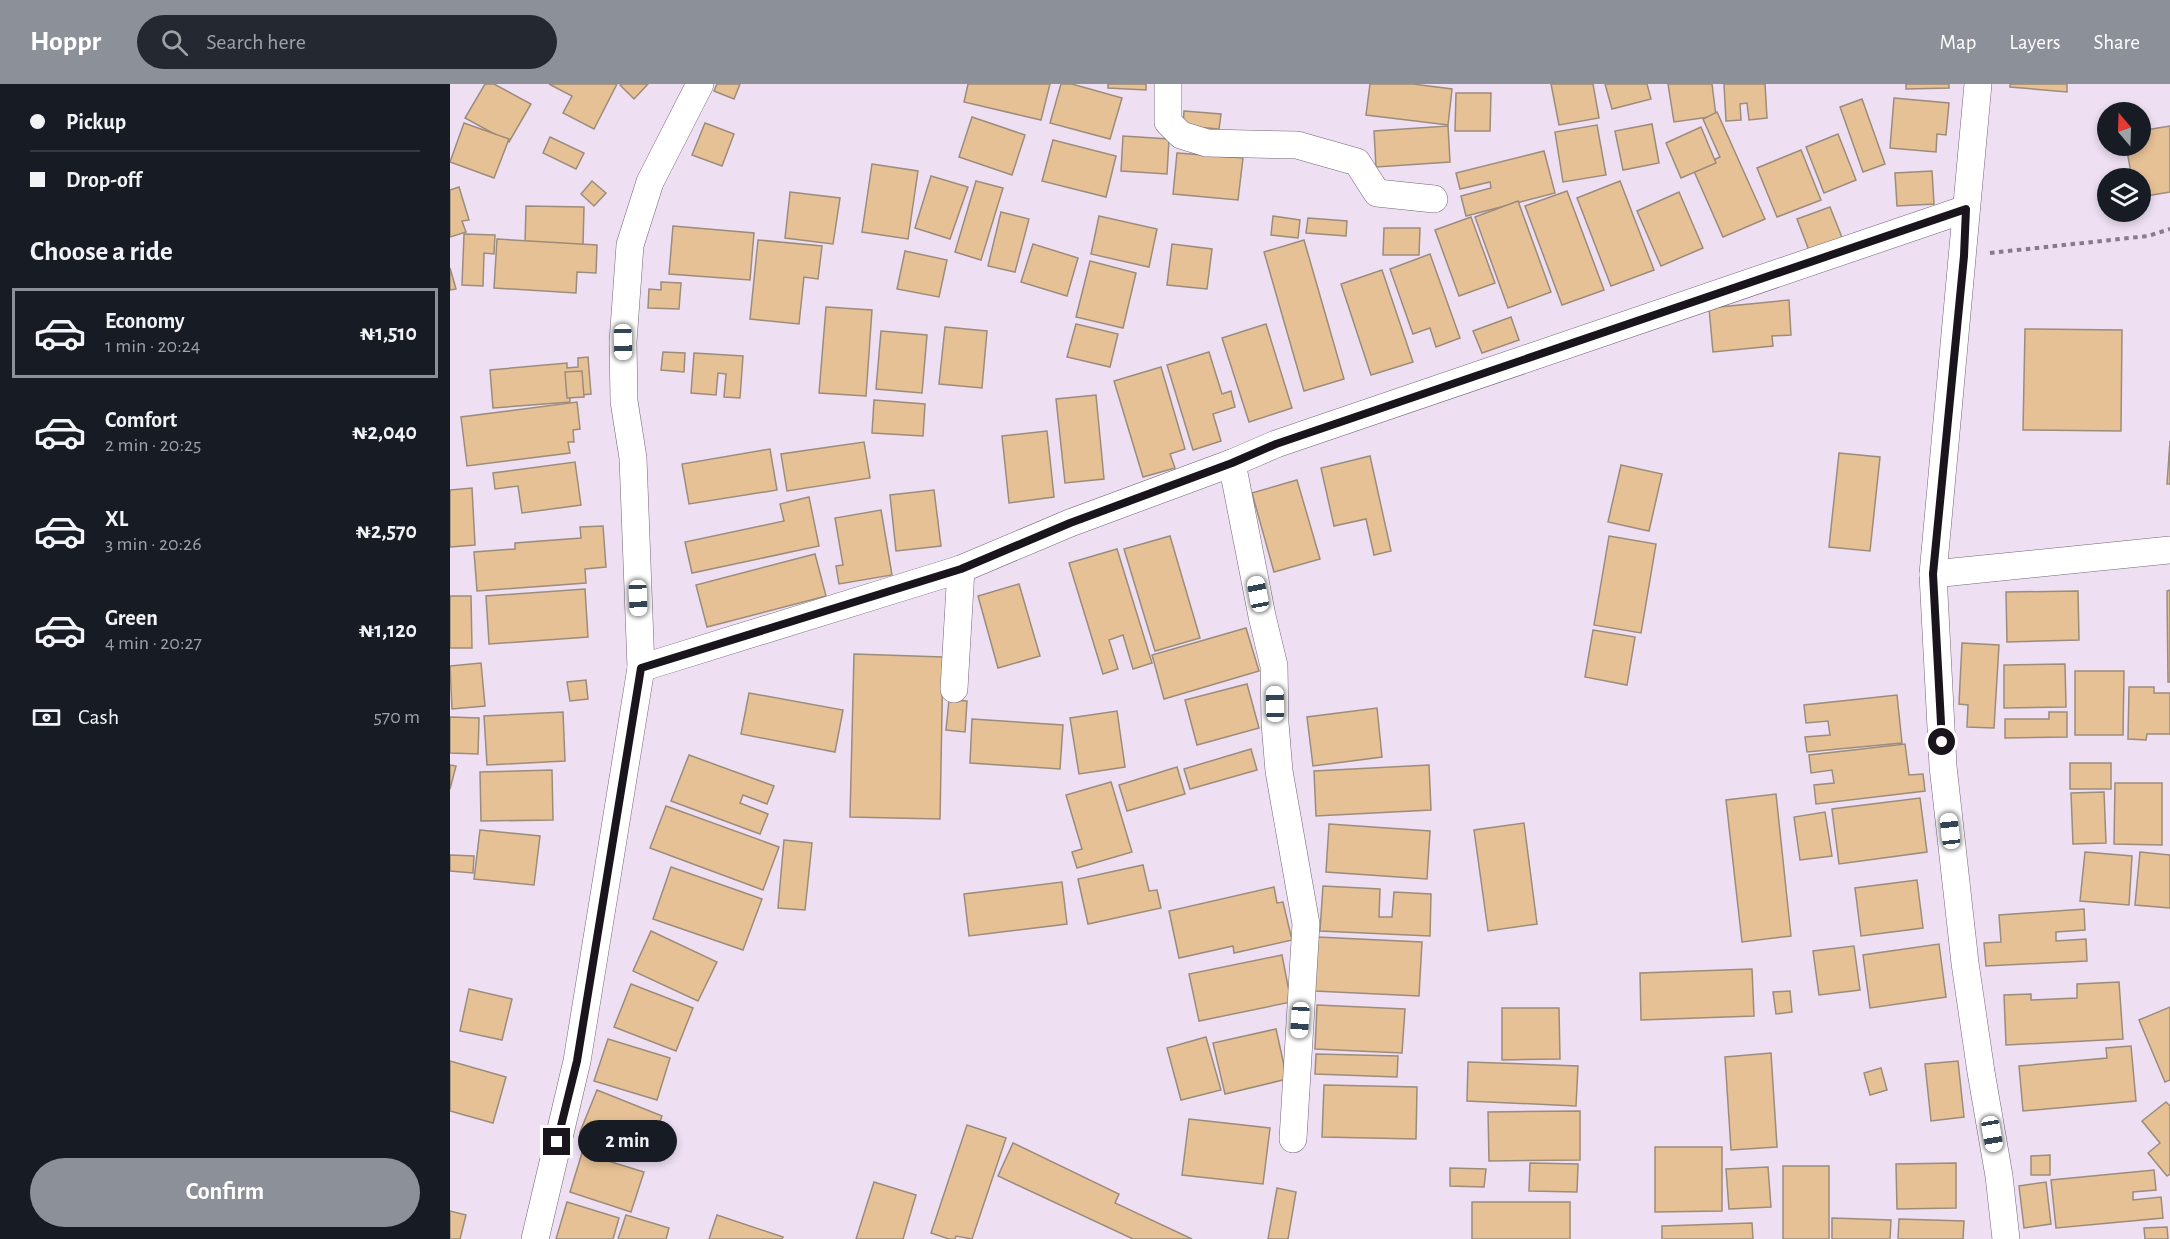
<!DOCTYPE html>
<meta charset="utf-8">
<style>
:root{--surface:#171b24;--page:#242831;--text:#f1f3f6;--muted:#9ea1a6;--line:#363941;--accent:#8c9099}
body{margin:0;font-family:"Alegreya Sans",sans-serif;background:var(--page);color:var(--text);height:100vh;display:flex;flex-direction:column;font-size:22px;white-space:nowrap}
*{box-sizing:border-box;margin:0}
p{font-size:20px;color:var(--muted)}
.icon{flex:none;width:33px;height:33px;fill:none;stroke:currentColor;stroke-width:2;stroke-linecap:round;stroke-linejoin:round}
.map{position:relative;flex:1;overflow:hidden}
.sheet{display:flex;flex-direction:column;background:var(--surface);width:450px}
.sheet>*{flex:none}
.top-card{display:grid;align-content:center;height:132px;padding:0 30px;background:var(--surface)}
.needle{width:39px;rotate:341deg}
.fabs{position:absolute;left:1647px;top:18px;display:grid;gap:12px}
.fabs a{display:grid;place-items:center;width:54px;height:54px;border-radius:50%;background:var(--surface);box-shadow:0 3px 9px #0003;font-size:30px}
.end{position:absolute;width:27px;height:27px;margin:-14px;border:8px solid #1a151c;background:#fff;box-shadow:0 0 0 3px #fff}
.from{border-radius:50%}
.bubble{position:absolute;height:42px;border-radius:21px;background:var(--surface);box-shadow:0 3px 9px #0003;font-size:20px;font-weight:700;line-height:42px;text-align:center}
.car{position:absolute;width:18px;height:36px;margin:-18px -9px;border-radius:8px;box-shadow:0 0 4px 2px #0007;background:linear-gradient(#fff 24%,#345 0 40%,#fff 0 76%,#345 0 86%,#fff 0)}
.top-card b{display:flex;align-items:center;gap:21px;height:57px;font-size:22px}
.top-card b+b{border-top:2px solid var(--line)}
.top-card i{width:15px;height:15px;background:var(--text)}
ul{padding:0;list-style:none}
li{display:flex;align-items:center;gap:18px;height:90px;margin:0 12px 9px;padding:0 18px;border:3px solid transparent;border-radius:0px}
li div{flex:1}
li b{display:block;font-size:22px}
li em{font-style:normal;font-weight:700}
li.selected{border-color:var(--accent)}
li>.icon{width:54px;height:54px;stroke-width:1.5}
h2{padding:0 30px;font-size:27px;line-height:72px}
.pay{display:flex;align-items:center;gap:15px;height:66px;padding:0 30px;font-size:22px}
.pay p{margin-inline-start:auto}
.cta{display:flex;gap:12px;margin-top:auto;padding:12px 30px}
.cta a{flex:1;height:69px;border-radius:36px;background:var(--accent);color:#fff;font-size:24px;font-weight:700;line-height:69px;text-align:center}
header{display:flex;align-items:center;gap:36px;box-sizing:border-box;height:84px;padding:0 30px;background:var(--accent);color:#fff}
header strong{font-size:28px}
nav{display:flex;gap:33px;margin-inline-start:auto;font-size:21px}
.search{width:420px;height:54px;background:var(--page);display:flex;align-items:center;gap:15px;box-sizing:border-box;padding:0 21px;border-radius:33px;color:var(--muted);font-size:22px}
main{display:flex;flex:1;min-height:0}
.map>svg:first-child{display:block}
.building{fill:#e7c196;stroke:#9c8c7b;stroke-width:1.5}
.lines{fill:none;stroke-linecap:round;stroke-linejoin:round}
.street-casing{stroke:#736677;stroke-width:28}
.path{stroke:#857b89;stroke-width:4;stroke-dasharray:4.5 4.5;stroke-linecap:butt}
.street{stroke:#fff;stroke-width:27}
.route{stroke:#1a151c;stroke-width:8}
</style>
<header>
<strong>Hoppr</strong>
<div class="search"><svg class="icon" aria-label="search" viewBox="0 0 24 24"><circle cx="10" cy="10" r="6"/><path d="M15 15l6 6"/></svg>Search here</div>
<nav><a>Map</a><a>Layers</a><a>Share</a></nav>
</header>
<main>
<section class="sheet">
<div class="top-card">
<b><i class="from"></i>Pickup</b>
<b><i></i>Drop-off</b>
</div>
<h2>Choose a ride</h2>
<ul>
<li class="selected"><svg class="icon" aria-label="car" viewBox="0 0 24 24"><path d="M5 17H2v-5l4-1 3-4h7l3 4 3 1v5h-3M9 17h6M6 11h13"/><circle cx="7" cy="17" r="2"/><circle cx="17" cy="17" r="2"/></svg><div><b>Economy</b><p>1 min · 20:24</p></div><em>₦1,510</em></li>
<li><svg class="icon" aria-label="car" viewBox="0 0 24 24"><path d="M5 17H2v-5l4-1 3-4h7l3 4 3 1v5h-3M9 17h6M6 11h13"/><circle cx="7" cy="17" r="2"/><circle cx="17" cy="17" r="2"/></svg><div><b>Comfort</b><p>2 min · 20:25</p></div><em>₦2,040</em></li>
<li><svg class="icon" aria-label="car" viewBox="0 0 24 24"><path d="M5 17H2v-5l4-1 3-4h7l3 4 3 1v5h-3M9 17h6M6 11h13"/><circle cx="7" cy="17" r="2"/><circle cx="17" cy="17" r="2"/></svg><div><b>XL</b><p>3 min · 20:26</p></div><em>₦2,570</em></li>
<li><svg class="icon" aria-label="car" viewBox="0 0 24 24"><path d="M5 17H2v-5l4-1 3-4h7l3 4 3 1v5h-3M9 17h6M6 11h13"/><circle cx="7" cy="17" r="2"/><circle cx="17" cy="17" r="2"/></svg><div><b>Green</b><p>4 min · 20:27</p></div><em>₦1,120</em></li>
</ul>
<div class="pay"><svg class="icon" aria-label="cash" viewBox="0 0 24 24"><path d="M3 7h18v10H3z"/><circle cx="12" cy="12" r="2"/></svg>Cash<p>570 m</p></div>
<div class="cta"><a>Confirm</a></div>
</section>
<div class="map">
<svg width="1720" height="1155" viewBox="0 0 1720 1155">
<rect width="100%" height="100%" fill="#eedff3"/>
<g class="building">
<polygon points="35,0 44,0 81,20 59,58 15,34"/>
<polygon points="99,0 167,0 144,45 113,29 122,12"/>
<polygon points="172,0 198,0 184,15 170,1"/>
<polygon points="267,0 290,0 284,15 264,7"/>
<polygon points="518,0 600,0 591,36 514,18"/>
<polygon points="611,0 622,0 672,14 660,55 600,39"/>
<polygon points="658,0 696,0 696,6 658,4"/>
<polygon points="920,0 963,0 1002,5 998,41 916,31"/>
<polygon points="1101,0 1143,0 1149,34 1109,41"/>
<polygon points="1155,0 1197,0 1201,15 1162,25"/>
<polygon points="1218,0 1262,0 1266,32 1224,38"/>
<polygon points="1274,0 1315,0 1317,34 1299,36 1297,19 1290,20 1291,36 1276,37"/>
<polygon points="1456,0 1499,0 1499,4 1456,5"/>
<polygon points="1560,0 1617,0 1617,8 1560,3"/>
<polygon points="1006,9 1041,9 1040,47 1005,47"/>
<polygon points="1444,14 1499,19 1496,51 1487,50 1486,68 1440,64"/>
<polygon points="1412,15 1435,80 1413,88 1390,23"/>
<polygon points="734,27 771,30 769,45 733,42"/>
<polygon points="1267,28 1315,135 1273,153 1243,85 1270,73 1253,35"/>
<polygon points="522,33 575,51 562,91 509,73"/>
<polygon points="14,39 59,55 44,94 0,78"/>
<polygon points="255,39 284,50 272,82 242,71"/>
<polygon points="1202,40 1209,79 1173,86 1165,47"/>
<polygon points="1147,41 1156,91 1113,98 1105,48"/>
<polygon points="998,42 1000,78 926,83 924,47"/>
<polygon points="1720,42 1720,108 1690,113 1690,94 1682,94 1676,62 1690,62 1690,47"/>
<polygon points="1251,43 1266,79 1231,94 1216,59"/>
<polygon points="1388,50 1406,96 1374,109 1356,63"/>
<polygon points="673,52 719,55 717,90 671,87"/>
<polygon points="100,53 134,69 126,85 93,69"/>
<polygon points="603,56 666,72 656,113 592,97"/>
<polygon points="1351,66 1371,116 1327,133 1307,84"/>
<polygon points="1094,67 1105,109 1016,132 1011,112 1041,104 1040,98 1010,105 1006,89"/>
<polygon points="727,69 793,74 788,116 723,110"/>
<polygon points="422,80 468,87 458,155 412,148"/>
<polygon points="1482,87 1484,120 1447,122 1445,89"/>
<polygon points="481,92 518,103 500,155 465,144"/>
<polygon points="142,97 156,109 144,122 131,110"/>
<polygon points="526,97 553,104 531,176 505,168"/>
<polygon points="1170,97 1204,186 1161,202 1127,114"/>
<polygon points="9,103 19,136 12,137 16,148 0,153 0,106"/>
<polygon points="1117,107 1154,206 1112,221 1075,122"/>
<polygon points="340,108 390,114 383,160 335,154"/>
<polygon points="1229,108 1253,164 1211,182 1187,127"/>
<polygon points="1068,117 1101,208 1058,224 1025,133"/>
<polygon points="76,122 134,123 133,161 75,160"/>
<polygon points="1380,123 1393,156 1360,169 1347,135"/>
<polygon points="551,128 579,135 565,188 538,182"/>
<polygon points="649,132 707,145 699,183 641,170"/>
<polygon points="823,132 850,136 848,154 821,151"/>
<polygon points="1021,133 1045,199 1009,212 985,146"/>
<polygon points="858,134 897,137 896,152 856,149"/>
<polygon points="223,142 304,149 300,196 219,190"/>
<polygon points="934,144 970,144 969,171 933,171"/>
<polygon points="14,150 45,151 44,170 34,169 33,202 12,201"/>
<polygon points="47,155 147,161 146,189 127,188 126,209 44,204"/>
<polygon points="308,156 372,162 368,195 354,193 349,240 300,235"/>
<polygon points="854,156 894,295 854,307 814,168"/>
<polygon points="583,160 628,174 617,212 571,198"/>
<polygon points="722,160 762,165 757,205 717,201"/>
<polygon points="455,167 497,176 489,213 447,205"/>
<polygon points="980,170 1010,254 986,263 980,244 963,250 940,185"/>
<polygon points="640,177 686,189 673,244 626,233"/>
<polygon points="0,184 6,205 0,206"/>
<polygon points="932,186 963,278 921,291 891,200"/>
<polygon points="211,198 231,199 229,225 198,224 199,205 211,206"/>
<polygon points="1339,216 1341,251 1322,252 1323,262 1263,268 1259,224"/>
<polygon points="376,223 422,226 416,312 369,309"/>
<polygon points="1061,233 1069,256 1032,269 1023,247"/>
<polygon points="626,240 668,250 660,283 617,273"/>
<polygon points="816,240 842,324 799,338 772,254"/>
<polygon points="495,243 537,247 532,304 489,300"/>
<polygon points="1575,245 1672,246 1671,347 1573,346"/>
<polygon points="431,247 477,251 472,309 426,305"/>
<polygon points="213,268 235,269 234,288 211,286"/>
<polygon points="759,268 772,310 781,307 785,323 763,330 771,357 743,366 717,281"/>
<polygon points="244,269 293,272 290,314 274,313 276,290 268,289 266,311 241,309"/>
<polygon points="138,273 141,310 120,312 120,318 43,324 40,286 117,279 117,284 128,283 128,274"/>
<polygon points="711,283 735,365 720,370 725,384 693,393 664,297"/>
<polygon points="132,287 134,313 117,314 115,288"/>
<polygon points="646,311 654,395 615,399 606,315"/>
<polygon points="424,316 475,320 473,352 422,349"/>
<polygon points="127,318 130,345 123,346 124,358 118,358 120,369 17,382 11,333"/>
<polygon points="597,347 604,413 559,419 552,352"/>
<polygon points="1720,357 1720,400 1717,400"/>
<polygon points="414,358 420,394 337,407 331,370"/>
<polygon points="320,365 327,406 239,420 232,380"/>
<polygon points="1389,369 1430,373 1420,467 1379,463"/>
<polygon points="920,372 941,467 924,471 916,435 884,442 871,384"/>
<polygon points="125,378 131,421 72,429 68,402 45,405 43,389"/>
<polygon points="1171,381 1212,390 1199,447 1158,438"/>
<polygon points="847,396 870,475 824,488 802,409"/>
<polygon points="22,404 25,461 0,463 0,406"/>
<polygon points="484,406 491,462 446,467 440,411"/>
<polygon points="359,413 369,462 242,489 235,458 334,437 330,420"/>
<polygon points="431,426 442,491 389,500 386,482 393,481 385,434"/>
<polygon points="153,442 156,483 135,485 136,499 27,507 24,468 65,465 65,459 131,454 130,443"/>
<polygon points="720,452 750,554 705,567 674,465"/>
<polygon points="1159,452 1206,460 1191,549 1144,541"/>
<polygon points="667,465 702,579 683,585 673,551 659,556 668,585 653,590 619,479"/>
<polygon points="365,470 376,512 257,543 246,501"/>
<polygon points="569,500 590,572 548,584 528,512"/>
<polygon points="135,505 138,553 39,560 36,512"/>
<polygon points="1720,506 1720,598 1718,598 1717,507"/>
<polygon points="1628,507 1629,556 1557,558 1556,508"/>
<polygon points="0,512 21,512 22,564 0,564"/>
<polygon points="796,544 809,587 714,615 702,571"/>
<polygon points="1143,546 1185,553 1177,601 1135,593"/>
<polygon points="1512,559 1549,561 1544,644 1517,643 1518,621 1509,620"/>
<polygon points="404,570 493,573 490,735 400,733"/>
<polygon points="31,579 35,622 2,625 0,582"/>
<polygon points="1615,580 1616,623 1554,624 1554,581"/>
<polygon points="1625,587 1674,587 1673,651 1625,651"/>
<polygon points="136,596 138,615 120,617 117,598"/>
<polygon points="797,600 809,644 747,661 735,616"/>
<polygon points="1679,603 1704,603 1704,609 1720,609 1720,650 1697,650 1696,656 1678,655"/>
<polygon points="299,609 393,626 385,668 291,650"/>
<polygon points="1447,611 1452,659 1357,668 1355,653 1380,651 1378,637 1356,639 1354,621"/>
<polygon points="499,616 517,617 515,648 496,646"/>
<polygon points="927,624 932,673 863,682 857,633"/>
<polygon points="667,627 675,683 629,690 620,634"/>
<polygon points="113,628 115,677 37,681 34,632"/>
<polygon points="1599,628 1617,628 1617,653 1555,654 1555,635 1599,635"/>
<polygon points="0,633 29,634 28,670 0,669"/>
<polygon points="522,635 613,641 610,685 520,679"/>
<polygon points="1455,660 1459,691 1473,690 1475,707 1366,720 1364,701 1384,699 1382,686 1361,689 1359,671"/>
<polygon points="801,665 807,686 740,705 734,685"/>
<polygon points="239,671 324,702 317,720 293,711 290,719 318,730 310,750 221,717"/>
<rect x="1620" y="679" width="41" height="26"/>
<polygon points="0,681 6,682 0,705"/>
<polygon points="979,681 981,726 866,732 864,687"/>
<polygon points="727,683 735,710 677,727 669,701"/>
<polygon points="102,686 103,736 31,737 30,688"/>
<polygon points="661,698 682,768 627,784 622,768 632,765 616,711"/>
<polygon points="1665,699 1712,699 1712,761 1664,760"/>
<polygon points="1654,708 1656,759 1623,760 1621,709"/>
<polygon points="1326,710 1341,852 1292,858 1276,716"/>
<polygon points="1470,714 1477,768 1389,780 1382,725"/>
<polygon points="216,722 329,763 313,806 200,764"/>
<polygon points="1375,728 1382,772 1350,776 1344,733"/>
<polygon points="1074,739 1087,840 1038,847 1024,746"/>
<polygon points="879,740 980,747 977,795 876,788"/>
<polygon points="30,746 90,752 84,801 24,795"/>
<polygon points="334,756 362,759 355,826 328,824"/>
<polygon points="1635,768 1682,772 1679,821 1630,817"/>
<polygon points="1690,768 1720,771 1720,824 1685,821"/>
<polygon points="0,771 24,772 23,789 0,787"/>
<polygon points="693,781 699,807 707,806 711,824 638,840 628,795"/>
<polygon points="221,783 312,815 293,866 203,835"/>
<polygon points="1467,796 1473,844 1411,852 1405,804"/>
<polygon points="612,798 617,840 519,852 514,810"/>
<polygon points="873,802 930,805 929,833 942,833 944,808 981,810 980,852 870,847"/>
<polygon points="824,803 827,819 833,818 842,856 784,869 783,862 729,874 719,827"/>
<polygon points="1634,825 1635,846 1606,848 1606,857 1636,855 1637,877 1536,882 1534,859 1551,858 1549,831"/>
<polygon points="201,847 267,878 248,917 183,887"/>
<polygon points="867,853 972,858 969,912 865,907"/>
<polygon points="1489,860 1496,913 1420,924 1413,871"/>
<polygon points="1404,862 1410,906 1369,911 1363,867"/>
<polygon points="832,871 841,918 749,937 739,890"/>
<polygon points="1302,885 1304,932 1191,936 1190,889"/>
<polygon points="1669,898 1673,955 1556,961 1554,911 1581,910 1581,916 1627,914 1627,900"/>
<polygon points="181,900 243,924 226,967 164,943"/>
<polygon points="19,905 62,915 52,956 10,947"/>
<polygon points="1340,907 1342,928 1326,930 1323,908"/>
<polygon points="867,921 955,925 952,969 865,965"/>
<polygon points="1720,923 1720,996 1715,998 1689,936"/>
<polygon points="1052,924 1109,924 1110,975 1052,976"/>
<polygon points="826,945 837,995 775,1010 763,959"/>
<polygon points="756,953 771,1006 731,1016 717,964"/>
<polygon points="158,955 220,974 207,1016 144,997"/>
<polygon points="1681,962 1686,1017 1573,1027 1569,982 1657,974 1656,964"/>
<polygon points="1321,969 1327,1063 1281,1066 1275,973"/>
<polygon points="866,970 948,972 947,993 865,990"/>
<polygon points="0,977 56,993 43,1039 0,1027"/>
<polygon points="1508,977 1514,1033 1481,1037 1475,980"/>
<polygon points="1018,978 1128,982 1126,1022 1017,1017"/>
<polygon points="1431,984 1437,1006 1420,1011 1414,989"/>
<polygon points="874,1001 967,1003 966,1055 872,1053"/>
<polygon points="147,1006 212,1032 196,1074 130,1048"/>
<polygon points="1716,1018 1720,1022 1720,1090 1717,1092 1698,1069 1710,1059 1692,1037"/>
<polygon points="1130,1027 1130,1076 1039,1077 1038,1028"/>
<polygon points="739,1035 820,1044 813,1100 732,1091"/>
<polygon points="517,1041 556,1054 522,1155 506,1152 505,1155 499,1155 481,1149"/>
<polygon points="563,1059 669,1110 665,1119 742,1155 683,1155 548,1092"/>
<polygon points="1205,1063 1272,1063 1272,1127 1205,1128"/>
<polygon points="132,1069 194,1088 181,1128 120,1108"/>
<polygon points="1600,1071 1600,1091 1581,1091 1581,1072"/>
<polygon points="1080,1079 1128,1080 1127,1108 1079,1107"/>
<polygon points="1506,1079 1506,1124 1447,1125 1446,1080"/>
<rect x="1333" y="1082" width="46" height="73"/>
<polygon points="1318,1083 1321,1123 1279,1125 1276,1085"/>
<polygon points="1000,1084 1036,1085 1034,1103 1000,1102"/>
<polygon points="1704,1086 1706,1106 1683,1108 1683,1116 1711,1113 1713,1134 1606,1144 1601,1096"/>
<polygon points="424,1098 466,1111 453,1155 406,1155"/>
<polygon points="1596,1098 1601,1140 1574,1144 1569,1102"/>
<polygon points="827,1104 846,1108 838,1155 818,1155"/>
<polygon points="117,1118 169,1134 163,1155 106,1155"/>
<rect x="1022" y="1118" width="98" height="37"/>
<polygon points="0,1127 16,1131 10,1155 0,1155"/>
<polygon points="176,1131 219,1144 216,1155 168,1155"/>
<polygon points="267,1131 333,1153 332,1155 259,1155"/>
<polygon points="1382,1134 1441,1136 1440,1155 1382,1155"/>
<polygon points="1449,1135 1514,1137 1513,1155 1448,1155"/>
<polygon points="1302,1139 1303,1155 1212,1155 1212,1142"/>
<polygon points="1717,1143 1718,1155 1695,1155 1694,1144"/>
</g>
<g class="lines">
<g class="street-casing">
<g id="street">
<polyline points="718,0 718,38 731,51 757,59 847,61 907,78 927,109 984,115"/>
<polyline points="1528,0 1483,490 1493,682 1515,879 1531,988 1549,1092 1556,1155"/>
<polyline points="782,379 812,532 824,582 825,639 829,687 856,840 843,1055"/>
<polyline points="1483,490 1720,466"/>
<polyline points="191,584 511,485 620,439 782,379 826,360 1516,125"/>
<polyline points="504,605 511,485"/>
<polyline points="85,1155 127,977 191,584 183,374 174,317 173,258 180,161 200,98 250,0"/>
</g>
</g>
<polyline class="path" points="1540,169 1698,152 1720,145"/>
<use href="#street" class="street"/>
</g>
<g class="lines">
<polyline class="route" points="107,1058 127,977 191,584 511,485 620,439 782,379 826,360 1516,125 1514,172 1483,490 1492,658"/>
</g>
</svg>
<div class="fabs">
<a><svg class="needle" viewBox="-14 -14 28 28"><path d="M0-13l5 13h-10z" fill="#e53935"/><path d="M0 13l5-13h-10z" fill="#9ea1a6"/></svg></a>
<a><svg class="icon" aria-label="layers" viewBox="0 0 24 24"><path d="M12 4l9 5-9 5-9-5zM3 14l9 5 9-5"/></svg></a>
</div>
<i class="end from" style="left:1492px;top:658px"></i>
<i class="end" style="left:107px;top:1058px"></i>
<div class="bubble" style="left:128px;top:1036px;width:99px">2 min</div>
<i class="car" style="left:173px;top:258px;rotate:179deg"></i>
<i class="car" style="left:808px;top:510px;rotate:349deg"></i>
<i class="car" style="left:188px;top:514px;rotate:178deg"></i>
<i class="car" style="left:825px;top:620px;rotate:359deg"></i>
<i class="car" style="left:1500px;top:747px;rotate:353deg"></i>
<i class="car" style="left:850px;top:936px;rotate:184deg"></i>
<i class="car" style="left:1542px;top:1050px;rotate:170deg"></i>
</div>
</main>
